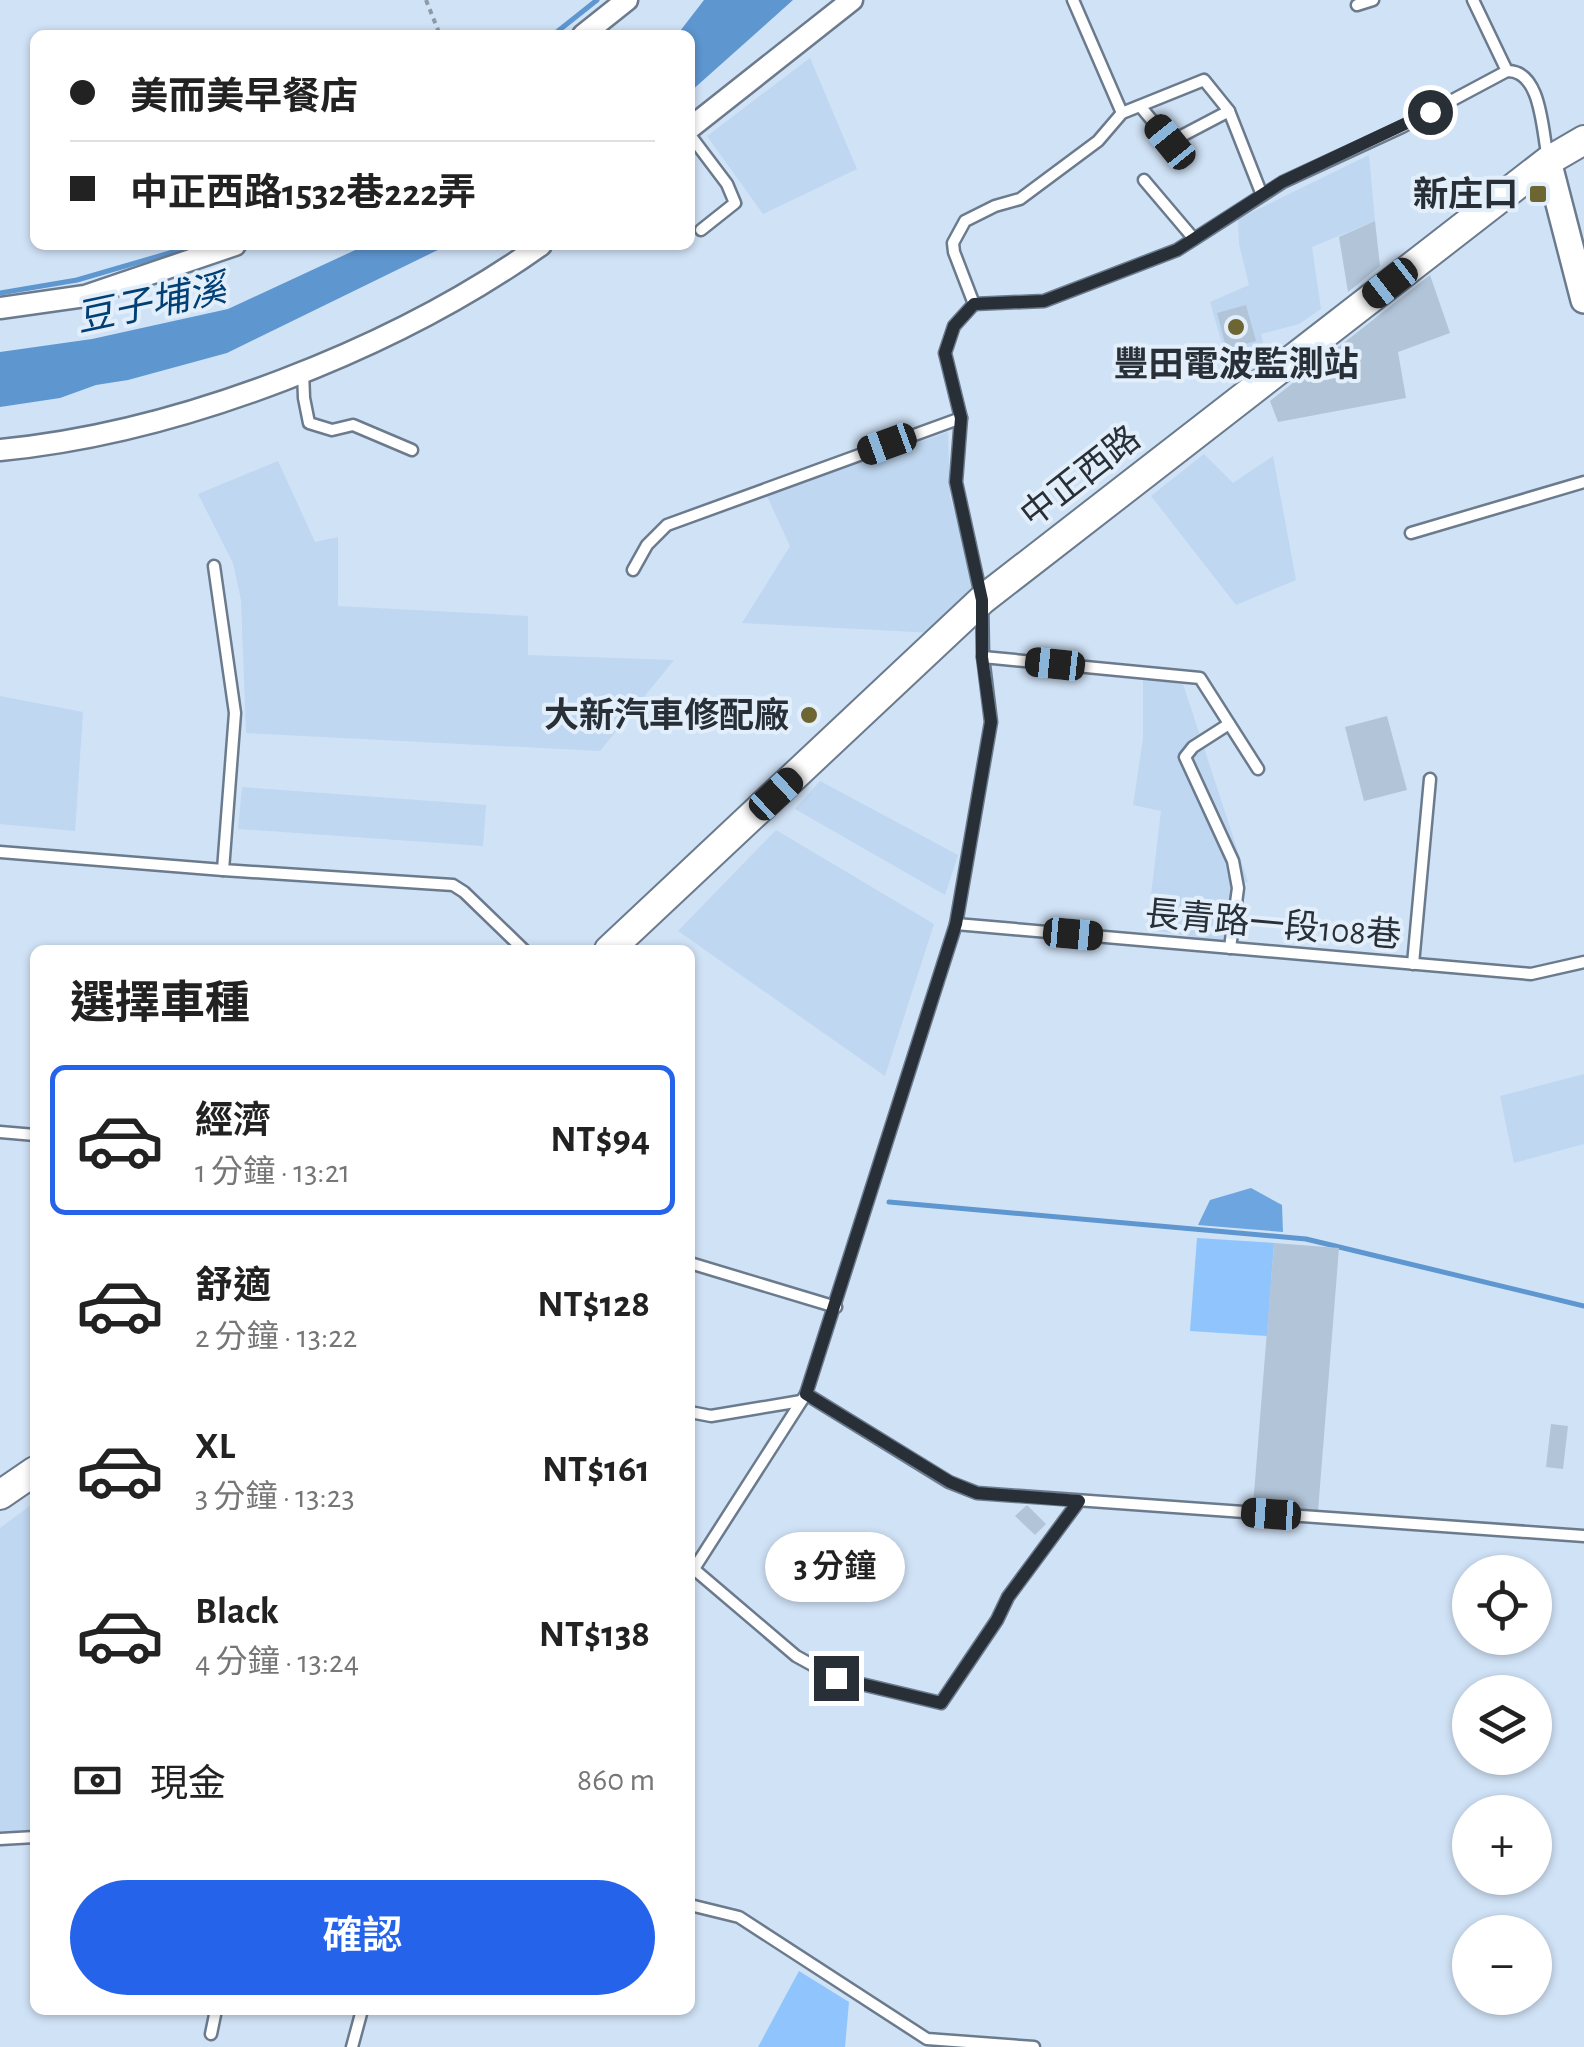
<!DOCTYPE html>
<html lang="zh-TW">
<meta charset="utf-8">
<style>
:root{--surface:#fff;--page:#f2f2f2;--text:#222;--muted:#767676;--line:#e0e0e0;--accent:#2563eb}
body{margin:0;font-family:"Alegreya Sans","Noto Sans TC",sans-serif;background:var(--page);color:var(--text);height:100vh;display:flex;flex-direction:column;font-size:38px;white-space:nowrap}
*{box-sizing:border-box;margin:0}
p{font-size:32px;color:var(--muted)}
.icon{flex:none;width:55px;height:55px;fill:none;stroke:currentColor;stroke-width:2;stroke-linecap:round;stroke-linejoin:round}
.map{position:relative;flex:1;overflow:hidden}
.sheet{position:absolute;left:30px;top:945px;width:665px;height:1070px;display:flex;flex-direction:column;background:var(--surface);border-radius:15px;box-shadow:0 2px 8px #0004}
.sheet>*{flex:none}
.guide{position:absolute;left:30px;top:30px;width:665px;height:220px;border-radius:15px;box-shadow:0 2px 8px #0004;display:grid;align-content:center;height:220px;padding:0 40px;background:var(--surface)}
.buttons{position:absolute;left:1452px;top:1555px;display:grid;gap:20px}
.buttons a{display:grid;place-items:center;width:100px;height:100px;border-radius:50%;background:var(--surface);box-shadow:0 2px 8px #0004;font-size:50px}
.end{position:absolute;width:45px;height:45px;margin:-22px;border:12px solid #282f37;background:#fff;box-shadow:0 0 0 5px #fff}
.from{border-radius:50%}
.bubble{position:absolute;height:70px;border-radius:35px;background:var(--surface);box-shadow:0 2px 8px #0004;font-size:32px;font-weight:600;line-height:70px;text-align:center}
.car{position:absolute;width:30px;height:60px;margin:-30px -15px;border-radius:12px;box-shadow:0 0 8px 2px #0007;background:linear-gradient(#222 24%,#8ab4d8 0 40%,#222 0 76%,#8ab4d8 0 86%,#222 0)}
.guide b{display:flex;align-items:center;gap:35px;height:95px;font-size:38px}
.guide b+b{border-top:2px solid var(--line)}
.guide i{width:25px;height:25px;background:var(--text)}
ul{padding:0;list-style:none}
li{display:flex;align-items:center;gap:30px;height:150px;margin:0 20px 15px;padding:0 20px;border:5px solid transparent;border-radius:15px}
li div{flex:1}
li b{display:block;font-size:38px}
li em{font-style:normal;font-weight:600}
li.selected{border-color:var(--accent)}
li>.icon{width:90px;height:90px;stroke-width:1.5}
h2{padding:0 40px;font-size:45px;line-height:120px}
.pay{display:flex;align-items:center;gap:25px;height:110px;padding:0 40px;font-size:38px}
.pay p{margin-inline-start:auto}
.cta{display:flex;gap:20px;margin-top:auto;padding:20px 40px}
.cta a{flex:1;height:115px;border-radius:60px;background:var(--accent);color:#fff;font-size:40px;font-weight:600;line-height:115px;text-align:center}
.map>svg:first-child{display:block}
.built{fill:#bfd7f0}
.green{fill:#8fc4fd}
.forest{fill:#6da5e0}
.water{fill:#5e96d0}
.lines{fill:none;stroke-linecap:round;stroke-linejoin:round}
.stream{stroke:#5e96d0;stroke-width:5}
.building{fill:#b2c4d8}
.service-casing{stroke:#6b7b8d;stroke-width:15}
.minor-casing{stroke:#6b7b8d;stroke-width:25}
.tertiary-casing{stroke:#6b7b8d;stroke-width:30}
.secondary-casing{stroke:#6b7b8d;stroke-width:32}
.path{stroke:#8c99a8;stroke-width:4;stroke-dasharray:5 5;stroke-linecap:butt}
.service{stroke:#fff;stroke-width:10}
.minor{stroke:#fff;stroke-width:20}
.tertiary{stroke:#fff;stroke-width:25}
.secondary{stroke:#fff;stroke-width:28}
.route{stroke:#282f37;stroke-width:12}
.poi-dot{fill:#6d6532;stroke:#e3eefb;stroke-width:4}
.labels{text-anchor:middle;stroke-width:8;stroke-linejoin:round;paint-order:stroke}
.poi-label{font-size:35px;font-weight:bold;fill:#282f37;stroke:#e3eefb;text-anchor:end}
.street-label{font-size:35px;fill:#282f37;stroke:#e3eefb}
.water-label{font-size:38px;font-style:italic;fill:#004075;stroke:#e3eefb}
</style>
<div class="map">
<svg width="1584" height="2047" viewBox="0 0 1584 2047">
<rect width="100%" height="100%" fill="#d0e2f6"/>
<g class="built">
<polygon points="810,58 857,169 763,214 707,136"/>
<polygon points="1369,155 1375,221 1312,247 1321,309 1299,324 1261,334 1267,360 1234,385 1210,302 1249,285 1239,244 1238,219"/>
<polygon points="948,432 950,496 976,593 934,633 742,623 790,546 766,494"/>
<polygon points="1204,454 1233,483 1273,456 1296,580 1236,605 1151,496"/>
<polygon points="278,461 315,542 338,537 338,606 528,616 528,655 674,660 600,751 246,733 241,600 233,563 198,494"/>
<polygon points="1143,680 1183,684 1248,882 1235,885 1229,943 1147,929 1161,811 1133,805 1143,739"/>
<polygon points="0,696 83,712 75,831 0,824"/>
<polygon points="820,781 958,855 945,895 795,809"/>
<polygon points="242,787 486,805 483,846 238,829"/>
<polygon points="776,830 934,924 885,1076 678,931"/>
<polygon points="1584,1074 1584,1144 1514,1163 1500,1096"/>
<polygon points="35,1502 30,1599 35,1599 35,1832 0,1833 0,1528"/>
</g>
<g class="green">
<polygon points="1197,1238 1274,1243 1267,1336 1190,1331"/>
<polygon points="799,1971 849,2002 845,2047 758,2047"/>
</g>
<polygon class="forest" points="1251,1188 1282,1205 1283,1232 1198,1225 1210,1200"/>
<g class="water">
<polygon points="704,0 793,0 690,92 690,35 677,35"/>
<polygon points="366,245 448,245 227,353 128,380 96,385 60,398 0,407 0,352 92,339 228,309"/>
</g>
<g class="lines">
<g class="stream">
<polyline points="553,35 597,0"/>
<polyline points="0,293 77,280 197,245"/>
<polyline points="889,1202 1306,1239 1584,1306"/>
</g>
</g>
<g class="building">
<polygon points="1375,221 1380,266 1348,292 1339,237"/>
<polygon points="1430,275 1450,333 1398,352 1406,398 1278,422 1270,401"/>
<polygon points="1246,305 1256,341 1241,345 1243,354 1229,358 1217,313"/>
<polygon points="1387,716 1407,790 1364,801 1345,727"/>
<polygon points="1274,1243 1339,1248 1318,1511 1253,1506"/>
<polygon points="1551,1424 1568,1426 1563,1469 1546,1467"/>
<polygon points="1027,1505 1046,1524 1035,1535 1015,1516"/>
</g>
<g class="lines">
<g class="service-casing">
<g id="service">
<polyline points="1073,0 1122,113"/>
<polyline points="1473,0 1507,71"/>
<polyline points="1357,5 1373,0"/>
<polyline points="1140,106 1170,142 1229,111 1262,195"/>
<polyline points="690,135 727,184 735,203 701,230"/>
<polyline points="1144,180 1194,239"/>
<path d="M974 304 1044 301 1177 250 1283 182 1402 127 1507 71C1542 70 1542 132 1548 158"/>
<polyline points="974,304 954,252 953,243 965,221 995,206 1020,199 1098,141 1122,113 1204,80 1229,111"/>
<polyline points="303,371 304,398 309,423 332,430 353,425 412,450"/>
<polyline points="1411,533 1584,482"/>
<polyline points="214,566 235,713 223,870 453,885 464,892 524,950"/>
<polyline points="633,570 647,545 667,525 961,418"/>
<polyline points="983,657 1200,678 1258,769"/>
<polyline points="1229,724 1193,747 1185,757 1233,861 1238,888 1230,948"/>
<polyline points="0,852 223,870"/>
<polyline points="956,924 1531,974 1584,962"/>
<polyline points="1413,964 1430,779"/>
<polyline points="0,1132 35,1135"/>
<polyline points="690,1263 836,1307"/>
<polyline points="806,1394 949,1482 977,1493 1584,1536"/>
<polyline points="690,1412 711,1416 801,1401"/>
<polyline points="695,1570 796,1656 836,1678 941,1703 997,1620 1008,1597 1079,1501"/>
<polyline points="690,1575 806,1394 956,924 991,722 983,657 982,600 956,482 961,418 945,353 954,326 974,304"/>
<polyline points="0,1839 35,1837"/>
<polyline points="690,1905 739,1917 927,2039 1034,2047"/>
<polyline points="211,2034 216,2010"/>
<polyline points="352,2047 362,2010"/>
</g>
</g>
<g class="minor-casing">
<g id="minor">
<polyline points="583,35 627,0"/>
<polyline points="690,128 852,0"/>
<polyline points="0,308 85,296 235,245"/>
<path d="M0 450C179 433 395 349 541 245"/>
</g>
</g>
<g class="tertiary-casing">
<polyline id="tertiary" points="1548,161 1584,300"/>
</g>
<g class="secondary-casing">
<g id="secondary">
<polyline points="609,950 982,600 1548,161 1584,140"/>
<polyline points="0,1495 35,1471"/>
</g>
</g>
<polyline class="path" points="426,0 440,35"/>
<use href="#service" class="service"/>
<use href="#minor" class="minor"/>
<use href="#tertiary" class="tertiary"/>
<use href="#secondary" class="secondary"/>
</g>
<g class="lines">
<polyline class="route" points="836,1678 941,1703 997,1620 1008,1597 1079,1501 977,1493 950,1482 806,1394 956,924 991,722 982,657 982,600 956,482 961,418 945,353 954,326 974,304 1044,301 1177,250 1282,182 1430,112"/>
</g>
<g class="poi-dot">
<rect x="1528" y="184" width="20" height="20" rx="5"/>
<circle cx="1236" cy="327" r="10"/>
<circle cx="809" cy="715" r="10"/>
</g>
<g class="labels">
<g class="poi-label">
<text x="1518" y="206">新庄口</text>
<text x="1236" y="376" text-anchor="middle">豐田電波監測站</text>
<text x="789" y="727">大新汽車修配廠</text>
</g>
<g class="street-label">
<text transform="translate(1080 476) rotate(-38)" y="12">中正西路</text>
<text transform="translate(1273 924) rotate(5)" y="12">長青路一段108巷</text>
</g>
<g class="water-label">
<text transform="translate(151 303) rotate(-12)" y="13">豆子埔溪</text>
</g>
</g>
</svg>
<div class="buttons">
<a><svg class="icon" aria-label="locate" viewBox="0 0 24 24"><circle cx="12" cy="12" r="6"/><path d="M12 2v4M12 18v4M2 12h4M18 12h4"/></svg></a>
<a><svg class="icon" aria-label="layers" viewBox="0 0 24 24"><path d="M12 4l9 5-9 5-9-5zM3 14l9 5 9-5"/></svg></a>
<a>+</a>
<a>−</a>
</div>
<i class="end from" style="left:1430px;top:112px"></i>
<i class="end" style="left:836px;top:1678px"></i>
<div class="bubble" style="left:765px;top:1532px;width:140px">3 分鐘</div>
<i class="car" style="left:1170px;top:142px;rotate:321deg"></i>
<i class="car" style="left:1390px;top:283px;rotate:232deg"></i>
<i class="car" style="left:887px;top:444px;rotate:250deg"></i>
<i class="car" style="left:1055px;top:664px;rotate:276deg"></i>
<i class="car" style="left:776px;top:794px;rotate:47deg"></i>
<i class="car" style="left:1073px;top:934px;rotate:95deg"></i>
<i class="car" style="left:1271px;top:1514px;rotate:274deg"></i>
<div class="guide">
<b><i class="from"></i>美而美早餐店</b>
<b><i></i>中正西路1532巷222弄</b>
</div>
<section class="sheet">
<h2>選擇車種</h2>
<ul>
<li class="selected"><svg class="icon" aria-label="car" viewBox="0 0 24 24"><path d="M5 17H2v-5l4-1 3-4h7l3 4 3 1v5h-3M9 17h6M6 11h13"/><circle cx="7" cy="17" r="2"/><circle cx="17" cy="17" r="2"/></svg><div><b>經濟</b><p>1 分鐘 · 13:21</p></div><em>NT$94</em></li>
<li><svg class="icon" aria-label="car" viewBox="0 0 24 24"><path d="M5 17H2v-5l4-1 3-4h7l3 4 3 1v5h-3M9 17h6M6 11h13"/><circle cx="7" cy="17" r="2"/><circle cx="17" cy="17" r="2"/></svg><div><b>舒適</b><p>2 分鐘 · 13:22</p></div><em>NT$128</em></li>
<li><svg class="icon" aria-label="car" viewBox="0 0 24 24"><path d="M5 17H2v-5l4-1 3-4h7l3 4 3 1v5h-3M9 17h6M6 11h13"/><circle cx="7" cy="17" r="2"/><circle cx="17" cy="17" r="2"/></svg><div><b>XL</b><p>3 分鐘 · 13:23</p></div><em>NT$161</em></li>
<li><svg class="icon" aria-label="car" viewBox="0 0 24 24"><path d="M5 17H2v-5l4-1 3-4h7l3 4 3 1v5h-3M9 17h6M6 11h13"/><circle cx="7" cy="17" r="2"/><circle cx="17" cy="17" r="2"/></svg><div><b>Black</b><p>4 分鐘 · 13:24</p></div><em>NT$138</em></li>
</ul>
<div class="pay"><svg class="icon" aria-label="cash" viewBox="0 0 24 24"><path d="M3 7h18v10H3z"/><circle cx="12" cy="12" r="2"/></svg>現金<p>860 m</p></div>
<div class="cta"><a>確認</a></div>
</section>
</div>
